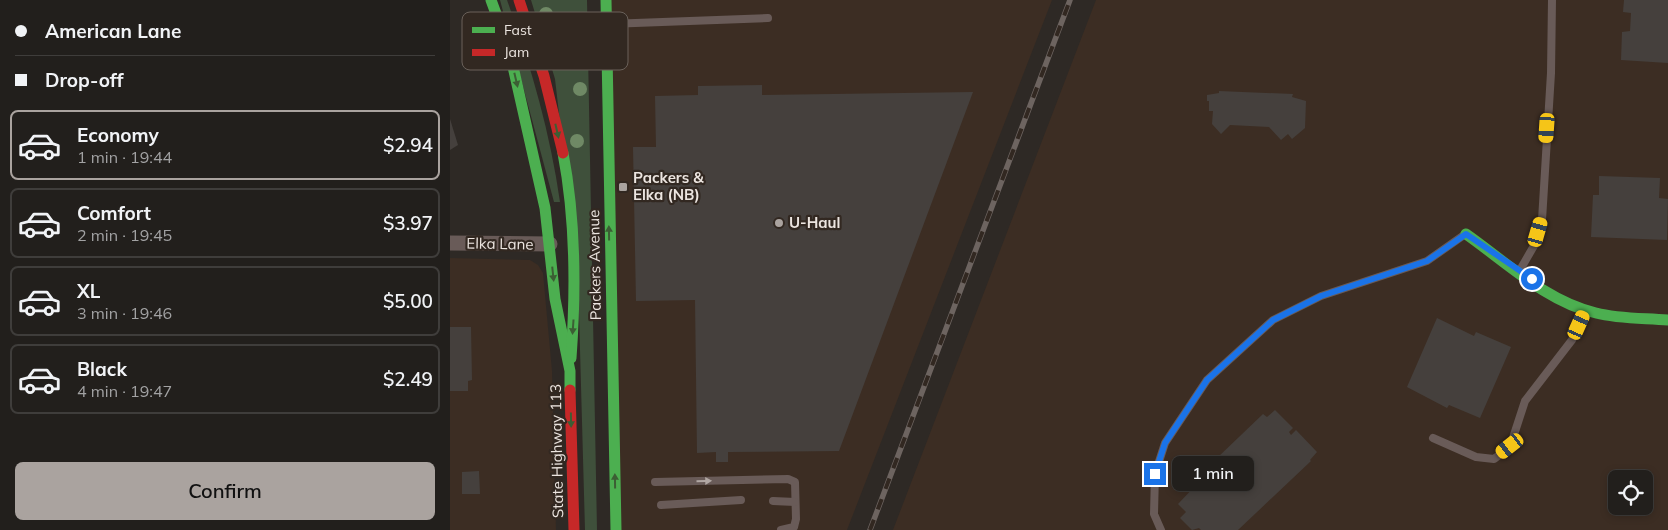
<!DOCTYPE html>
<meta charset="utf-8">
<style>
:root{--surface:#221f1c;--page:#2e2c29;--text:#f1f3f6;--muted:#a2a2a3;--line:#3f3d3b;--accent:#aaa39f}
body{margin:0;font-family:Mulish,sans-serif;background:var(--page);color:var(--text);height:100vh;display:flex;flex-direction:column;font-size:19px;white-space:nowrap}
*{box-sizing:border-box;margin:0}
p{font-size:16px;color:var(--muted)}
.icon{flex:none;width:28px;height:28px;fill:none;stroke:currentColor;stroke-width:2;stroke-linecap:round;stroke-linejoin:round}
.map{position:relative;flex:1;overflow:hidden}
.drawer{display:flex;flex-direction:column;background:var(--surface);width:450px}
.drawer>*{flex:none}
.hud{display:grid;align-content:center;height:110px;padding:0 15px;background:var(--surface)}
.controls{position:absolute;left:1158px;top:470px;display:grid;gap:10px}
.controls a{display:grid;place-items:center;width:45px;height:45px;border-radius:8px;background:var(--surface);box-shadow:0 2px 8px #0003,0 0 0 1px var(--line);font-size:25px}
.end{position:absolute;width:22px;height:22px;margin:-11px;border:6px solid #1a73e8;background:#fff;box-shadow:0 0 0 2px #fff}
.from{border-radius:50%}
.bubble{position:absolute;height:35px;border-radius:8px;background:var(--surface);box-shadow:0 2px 8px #0003,0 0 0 1px var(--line);font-size:16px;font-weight:600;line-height:35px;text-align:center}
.car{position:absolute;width:15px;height:30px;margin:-15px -8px;border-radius:6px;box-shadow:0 0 4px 1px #0007;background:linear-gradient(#f5c518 24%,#345 0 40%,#f5c518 0 76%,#345 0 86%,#f5c518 0)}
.hud b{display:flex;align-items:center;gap:18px;height:48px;font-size:19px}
.hud b+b{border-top:1px solid var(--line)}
.hud i{width:12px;height:12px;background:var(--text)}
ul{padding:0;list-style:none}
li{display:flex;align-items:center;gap:15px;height:70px;margin:0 10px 8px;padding:0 5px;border:2px solid var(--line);border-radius:8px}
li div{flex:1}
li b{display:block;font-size:19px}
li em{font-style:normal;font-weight:600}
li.on{border-color:var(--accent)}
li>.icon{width:45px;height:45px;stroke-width:1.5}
.action{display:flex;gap:10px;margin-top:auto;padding:10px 15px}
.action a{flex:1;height:58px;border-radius:8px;background:var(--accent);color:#111;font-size:20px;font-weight:600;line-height:58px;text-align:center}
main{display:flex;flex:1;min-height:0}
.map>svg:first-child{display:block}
.built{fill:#3c2d23;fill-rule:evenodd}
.green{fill:#3f503b}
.building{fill:#45403d}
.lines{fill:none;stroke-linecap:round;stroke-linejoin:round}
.lane{stroke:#695b58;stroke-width:8}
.street{stroke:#695b58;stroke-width:15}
.fast{stroke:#4caf50;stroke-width:11}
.jam{stroke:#c62828;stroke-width:11}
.rail-casing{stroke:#6d6460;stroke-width:5.5}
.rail{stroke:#322821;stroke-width:4;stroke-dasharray:11;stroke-linecap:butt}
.tree{fill:#6f8965}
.oneway{fill:#3c5e34}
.oneway2{fill:#b1a7a3}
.route{stroke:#1a73e8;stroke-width:6}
.poi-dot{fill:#aaa39f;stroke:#322821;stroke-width:2}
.labels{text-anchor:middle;stroke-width:4.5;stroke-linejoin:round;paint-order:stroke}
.poi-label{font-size:15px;font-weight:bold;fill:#ece5e0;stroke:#322821;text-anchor:start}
.street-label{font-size:15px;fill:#ece5e0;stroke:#322821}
.key{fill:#322821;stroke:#6a615a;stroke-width:1}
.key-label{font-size:14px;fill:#ece5e0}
</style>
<main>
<section class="drawer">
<div class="hud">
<b><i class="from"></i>American Lane</b>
<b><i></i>Drop-off</b>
</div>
<ul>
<li class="on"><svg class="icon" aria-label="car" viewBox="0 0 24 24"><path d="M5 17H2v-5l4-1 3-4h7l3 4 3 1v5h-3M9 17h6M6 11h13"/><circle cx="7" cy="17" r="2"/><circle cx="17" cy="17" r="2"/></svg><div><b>Economy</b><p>1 min · 19:44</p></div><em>$2.94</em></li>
<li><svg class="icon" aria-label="car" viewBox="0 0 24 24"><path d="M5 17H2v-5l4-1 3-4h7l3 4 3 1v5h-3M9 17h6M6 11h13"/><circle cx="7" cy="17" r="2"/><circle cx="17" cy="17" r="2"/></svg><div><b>Comfort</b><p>2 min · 19:45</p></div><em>$3.97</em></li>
<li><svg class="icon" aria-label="car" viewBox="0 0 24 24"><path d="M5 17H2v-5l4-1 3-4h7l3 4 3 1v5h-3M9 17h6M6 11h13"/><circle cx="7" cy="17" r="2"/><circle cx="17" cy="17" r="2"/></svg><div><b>XL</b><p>3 min · 19:46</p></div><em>$5.00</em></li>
<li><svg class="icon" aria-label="car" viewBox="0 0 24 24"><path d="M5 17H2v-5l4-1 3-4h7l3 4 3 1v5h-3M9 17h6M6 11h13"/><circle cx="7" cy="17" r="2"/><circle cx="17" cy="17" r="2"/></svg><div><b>Black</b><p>4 min · 19:47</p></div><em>$2.49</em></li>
</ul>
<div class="action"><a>Confirm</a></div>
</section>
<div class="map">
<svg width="1218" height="530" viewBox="0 0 1218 530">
<rect width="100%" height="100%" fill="#2e2925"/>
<g class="built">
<polygon points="156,0 602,0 397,530 166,530"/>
<path d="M646 0H1218V530H443ZM1166 479H1194V506H1166Z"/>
<polygon points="0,258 80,260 88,265 93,273 102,371 106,530 0,530"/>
</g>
<g class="green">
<path d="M50 0H57C81 66 100 132 110 202H104Z"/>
<polygon points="81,0 137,0 147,530 135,530 128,277 105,79"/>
</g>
<g class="building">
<polygon points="1174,0 1218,0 1218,63 1171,60 1172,32 1180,31 1181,13 1173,12"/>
<polygon points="312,85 312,95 523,92 389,451 278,452 278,462 266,462 266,452 247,453 245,300 186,301 183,147 206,147 205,96 248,95 248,86"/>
<polygon points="769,91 843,94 842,97 856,101 855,128 842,139 838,134 831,140 819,127 780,125 771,134 762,124 763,111 759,111 759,101 757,101 757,95 769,93"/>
<polygon points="0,119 8,145 0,150"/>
<polygon points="1149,176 1210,178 1209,198 1218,199 1217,240 1141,237 1143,195 1149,195"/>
<polygon points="987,318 1024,336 1026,332 1061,347 1030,418 999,405 997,408 957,387"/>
<polygon points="0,327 21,327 22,380 18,381 18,391 0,391"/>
<polygon points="825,410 843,428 839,432 841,435 846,430 867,452 860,460 861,461 788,530 751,530 749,528 742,530 730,518 736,512 728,504 747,484 743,481 813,414 817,417"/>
<polygon points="29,471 30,494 12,494 12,472"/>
</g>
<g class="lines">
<g class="lane">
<polyline points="158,24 318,18"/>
<polyline points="1070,270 1085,244 1092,220 1101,73 1102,0"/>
<polyline points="983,438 1026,457 1044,459 1060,447 1075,401 1122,340 1135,312"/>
<polyline points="205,482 338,479 345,482 346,519 344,527 331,530"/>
<polyline points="323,501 345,502"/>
<polyline points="211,505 291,500"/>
<polyline points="711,530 704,514 705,474 715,443 757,380 823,320 871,296 977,261 1014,235"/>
</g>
<polyline class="street" points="0,243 100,244"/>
<g class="fast">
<polyline points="41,0 59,49 95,208 105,299 120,371 120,390"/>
<polyline points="156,0 166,530"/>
<path d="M113 153C126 221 126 290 121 358"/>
<path d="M1016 234C1056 262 1097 302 1146 313 1169 319 1194 318 1218 320"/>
</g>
<g class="jam">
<polyline points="69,0 94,76 113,153"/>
<polyline points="120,390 124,530"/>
</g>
<g class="rail-casing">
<polyline id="rail" points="420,530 620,0"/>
</g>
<use href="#rail" class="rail"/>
</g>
<g class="tree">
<circle cx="96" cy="14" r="7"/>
<circle cx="130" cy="89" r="7"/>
<circle cx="127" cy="141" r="7"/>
</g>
<defs><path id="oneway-solid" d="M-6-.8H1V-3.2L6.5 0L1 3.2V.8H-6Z" transform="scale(1.25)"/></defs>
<g class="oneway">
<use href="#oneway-solid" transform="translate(66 80) rotate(77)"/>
<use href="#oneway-solid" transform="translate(107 131) rotate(77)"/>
<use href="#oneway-solid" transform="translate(159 233) rotate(-91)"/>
<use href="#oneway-solid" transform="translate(103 274) rotate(84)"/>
<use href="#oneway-solid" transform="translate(123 327) rotate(94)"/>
<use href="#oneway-solid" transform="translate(121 420) rotate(89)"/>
<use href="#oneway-solid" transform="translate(165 481) rotate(-91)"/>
</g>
<use class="oneway2" href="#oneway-solid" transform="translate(254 481) rotate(-1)"/>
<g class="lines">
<polyline class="route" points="705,474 715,443 757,380 823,320 871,296 977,261 1016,234 1082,279"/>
</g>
<g class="poi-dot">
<rect x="168" y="182" width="10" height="10" rx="2.5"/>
<circle cx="329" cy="223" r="5"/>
</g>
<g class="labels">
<g class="poi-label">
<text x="183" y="183">Packers &amp;<tspan x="183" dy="17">Elka (NB)</tspan></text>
<text x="339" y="228">U-Haul</text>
</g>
<g class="street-label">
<text transform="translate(50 244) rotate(1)" y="5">Elka Lane</text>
<text transform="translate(145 265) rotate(-91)" y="5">Packers Avenue</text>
<text transform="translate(107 451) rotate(-91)" y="5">State Highway 113</text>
</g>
</g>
<rect x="12" y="12" width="166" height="58" rx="8" class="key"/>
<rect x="22" y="27" width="23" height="6" fill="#4caf50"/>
<rect x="22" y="49" width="23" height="7" fill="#c62828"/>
<g class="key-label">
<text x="54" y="35">Fast</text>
<text x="54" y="57">Jam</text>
</g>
</svg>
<div class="controls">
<a><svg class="icon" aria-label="locate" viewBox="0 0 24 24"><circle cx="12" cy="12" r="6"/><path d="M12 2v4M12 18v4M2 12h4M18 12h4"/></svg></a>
</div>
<i class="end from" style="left:1082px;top:279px"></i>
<i class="end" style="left:705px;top:474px"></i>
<div class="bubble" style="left:722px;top:456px;width:82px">1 min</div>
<i class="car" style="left:1097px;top:128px;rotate:184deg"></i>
<i class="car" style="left:1088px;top:232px;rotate:16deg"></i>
<i class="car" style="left:1129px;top:325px;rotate:24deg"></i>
<i class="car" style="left:1060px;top:446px;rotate:232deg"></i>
</div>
</main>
